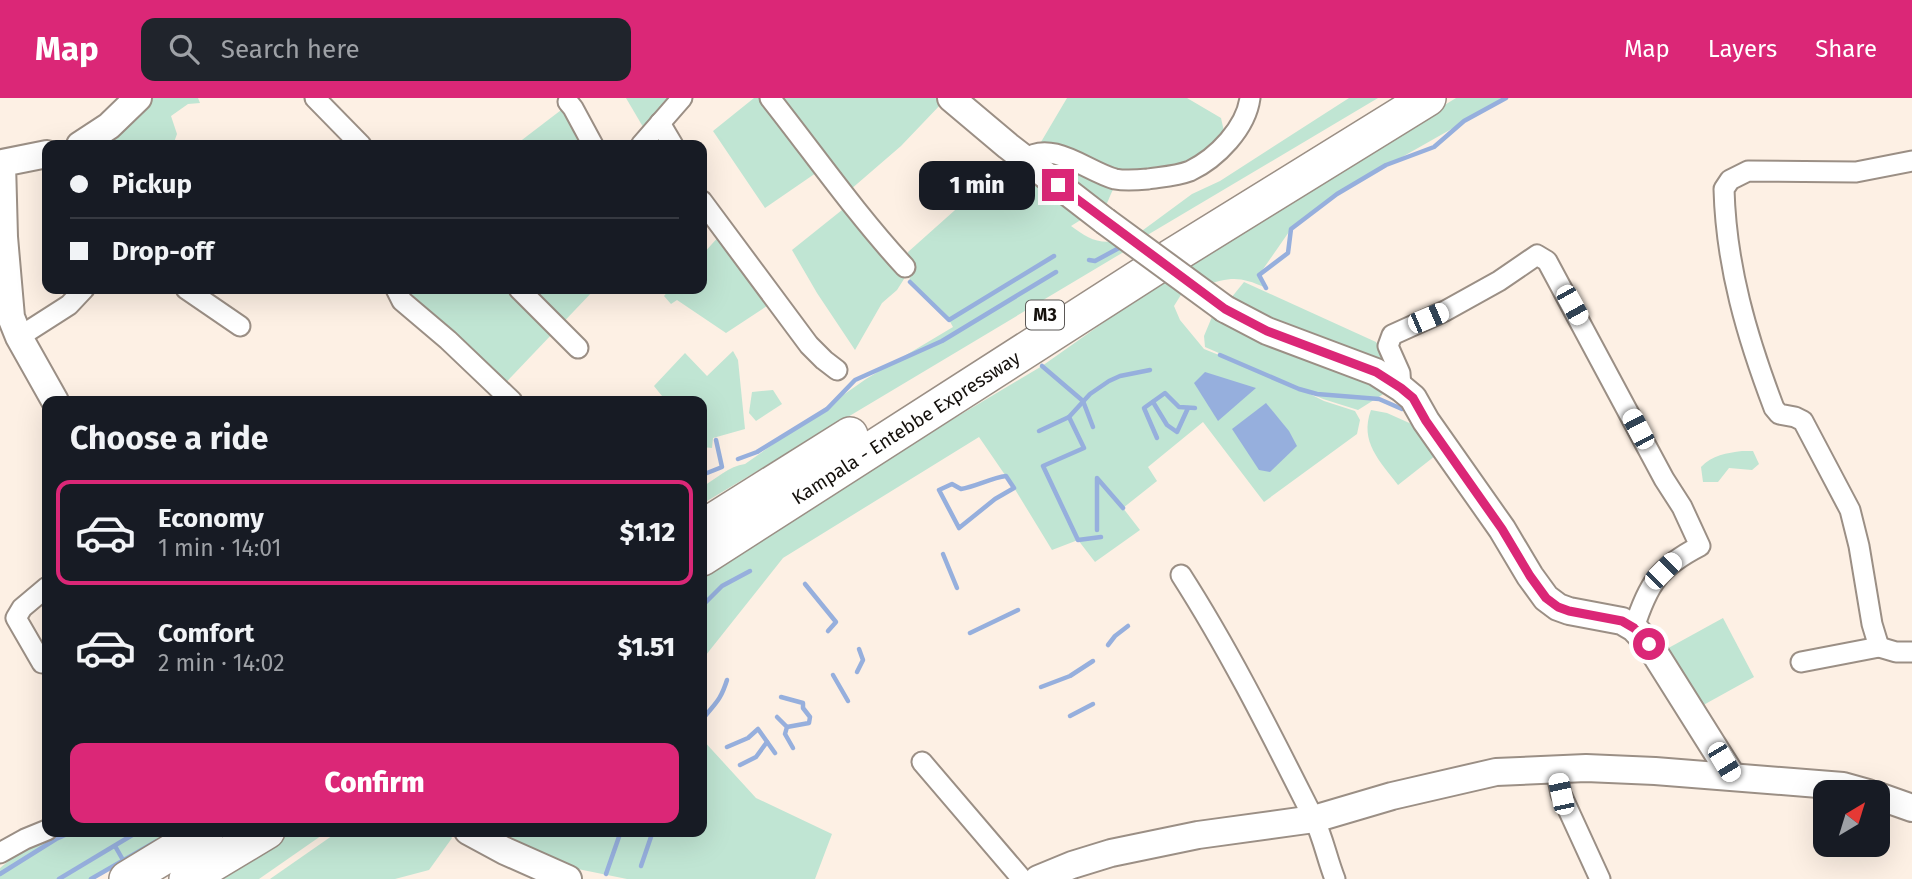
<!DOCTYPE html>
<meta charset="utf-8">
<style>
:root{--surface:#171b24;--page:#20242c;--text:#f1f3f6;--muted:#9ea1a6;--line:#363941;--accent:#db2777}
body{margin:0;font-family:"Fira Sans",sans-serif;background:var(--page);color:var(--text);height:100vh;display:flex;flex-direction:column;font-size:26px;white-space:nowrap}
*{box-sizing:border-box;margin:0}
p{font-size:23px;color:var(--muted)}
.icon{flex:none;width:38px;height:38px;fill:none;stroke:currentColor;stroke-width:2;stroke-linecap:round;stroke-linejoin:round}
.map{position:relative;flex:1;overflow:hidden}
.details{position:absolute;left:42px;top:298px;width:665px;height:441px;display:flex;flex-direction:column;background:var(--surface);border-radius:14px;box-shadow:0 7px 28px #0002}
.details>*{flex:none}
.hud{position:absolute;left:42px;top:42px;width:665px;height:154px;border-radius:14px;box-shadow:0 7px 28px #0002;display:grid;align-content:center;height:154px;padding:0 28px;background:var(--surface)}
.needle{width:46px;rotate:38deg}
.controls{position:absolute;left:1813px;top:682px;display:grid;gap:14px}
.controls a{display:grid;place-items:center;width:77px;height:77px;border-radius:14px;background:var(--surface);box-shadow:0 7px 28px #0002;font-size:35px}
.end{position:absolute;width:32px;height:32px;margin:-16px;border:9px solid #db2777;background:#fff;box-shadow:0 0 0 4px #fff}
.from{border-radius:50%}
.bubble{position:absolute;height:49px;border-radius:14px;background:var(--surface);box-shadow:0 7px 28px #0002;font-size:23px;font-weight:800;line-height:49px;text-align:center}
.car{position:absolute;width:21px;height:42px;margin:-21px -10px;border-radius:9px;box-shadow:0 0 5px 2px #0007;background:linear-gradient(#fff 24%,#345 0 40%,#fff 0 76%,#345 0 86%,#fff 0)}
.hud b{display:flex;align-items:center;gap:24px;height:66px;font-size:26px}
.hud b+b{border-top:2px solid var(--line)}
.hud i{width:18px;height:18px;background:var(--text)}
ul{padding:0;list-style:none}
li{display:flex;align-items:center;gap:21px;height:105px;margin:0 14px 10px;padding:0 14px;border:4px solid transparent;border-radius:14px}
li div{flex:1}
li b{display:block;font-size:26px}
li em{font-style:normal;font-weight:800}
li.active{border-color:var(--accent)}
li>.icon{width:63px;height:63px;stroke-width:1.5}
h2{padding:0 28px;font-size:32px;line-height:84px}
.button{display:flex;gap:14px;margin-top:auto;padding:14px 28px}
.button a{flex:1;height:80px;border-radius:14px;background:var(--accent);color:#fff;font-size:28px;font-weight:800;line-height:80px;text-align:center}
header{display:flex;align-items:center;gap:42px;box-sizing:border-box;height:98px;padding:0 35px;background:var(--accent);color:#fff}
header strong{font-size:33px}
nav{display:flex;gap:38px;margin-inline-start:auto;font-size:24px}
.search{width:490px;height:63px;background:var(--page);display:flex;align-items:center;gap:18px;box-sizing:border-box;padding:0 24px;border-radius:14px;color:var(--muted);font-size:26px}
.map>svg:first-child{display:block}
.green{fill:#c0e5d3}
.water{fill:#96afdd}
.lines{fill:none;stroke-linecap:round;stroke-linejoin:round}
.stream{stroke:#96afdd;stroke-width:4.5}
.street-casing{stroke:#9b8f85;stroke-width:23}
.secondary-casing{stroke:#9b8f85;stroke-width:30}
.highway-casing{stroke:#9b8f85;stroke-width:38}
.street{stroke:#fff;stroke-width:19}
.secondary{stroke:#fff;stroke-width:26}
.highway{stroke:#fff;stroke-width:35}
.secondary-bridge-casing{stroke:#9b8f85;stroke-width:30;stroke-linecap:butt}
.secondary-bridge{stroke:#fff;stroke-width:26}
.route{stroke:#db2777;stroke-width:9}
.labels{text-anchor:middle;stroke-width:5;stroke-linejoin:round;paint-order:stroke}
.shield{fill:#fff;stroke:#5b5856;stroke-width:2}
.shield-label{font-size:18px;font-weight:bold;fill:#15110d}
.street-label{font-size:19px;fill:#15110d;stroke:#fff}
</style>
<header>
<strong>Map</strong>
<div class="search"><svg class="icon" aria-label="search" viewBox="0 0 24 24"><circle cx="10" cy="10" r="6"/><path d="M15 15l6 6"/></svg>Search here</div>
<nav><a>Map</a><a>Layers</a><a>Share</a></nav>
</header>
<div class="map">
<svg width="1912" height="781" viewBox="0 0 1912 781">
<rect width="100%" height="100%" fill="#fdf0e4"/>
<g class="green">
<polygon points="146,0 198,0 200,5 188,6 171,18 177,36 173,47 118,47 110,37"/>
<polygon points="626,0 677,0 646,34"/>
<polygon points="754,0 940,0 943,4 901,48 850,92 829,66 765,110 713,33"/>
<polygon points="1067,0 1187,0 1221,20 1225,38 1186,69 1146,75 1114,74 1069,54 1041,44"/>
<polygon points="1349,0 1378,0 1139,142 1135,138 1192,96 1220,83"/>
<path d="M1456 0H1506L1337 96 1291 131 1259 177 1266 190C1239 178 1231 179 1203 188L1181 169Z"/>
<polygon points="569,6 589,47 516,47 518,45"/>
<polygon points="1038,60 1057,61 1114,89 1104,112"/>
<path d="M1010 63 1019 75 1023 70 1087 118 1071 128C1086 139 1096 146 1116 143L1127 152 702 406V389C716 381 729 368 745 366L866 281 953 229 949 222 910 184 908 154Z"/>
<polygon points="857,100 901,150 904,181 897,192 882,205 855,252 817,195 792,152"/>
<polygon points="721,136 773,204 726,235 677,202 671,206 664,198 670,191 702,191 702,157"/>
<polygon points="1168,179 1184,192 1174,208 1180,222 1204,251 1276,280 1205,249 1204,238 1214,214 1350,272 1385,295 1358,312 1323,301 1294,288 1324,303 1355,313 1360,322 1357,336 1264,404 1203,324 1148,369 1157,383 1123,410 1140,432 1095,464 1078,442 1052,452 1016,393 979,339 783,460 702,562 702,475 789,419 1042,268"/>
<polygon points="1244,184 1376,244 1389,263 1385,268 1227,205"/>
<polygon points="402,191 595,191 493,298 393,202"/>
<polygon points="733,253 738,262 745,331 713,340 712,350 702,349 702,303 666,303 654,288 685,255 707,278"/>
<polygon points="773,292 782,306 756,323 749,315 752,294"/>
<path d="M1371 312 1387 315 1425 332 1440 354 1398 387C1380 363 1359 344 1371 312Z"/>
<path d="M1742 353H1753L1759 366 1752 372 1729 370 1718 384H1703L1701 369C1712 357 1727 355 1742 353Z"/>
<polygon points="1723,520 1754,579 1698,610 1663,553"/>
<polygon points="702,641 756,700 832,736 815,781 627,781 568,769 497,733 702,733"/>
<path d="M74 733H172L91 781H0V770C12 760 27 747 42 743 54 739 63 738 74 733Z"/>
<polygon points="280,733 328,733 259,781 201,781"/>
<polygon points="339,733 447,733 452,740 429,772 395,781 270,781"/>
</g>
<g class="water">
<polygon points="1205,274 1256,290 1218,323 1194,285"/>
<polygon points="1266,305 1289,333 1297,348 1270,374 1259,372 1232,331"/>
</g>
<g class="lines">
<g class="stream">
<polyline points="1089,162 1095,163 1119,150"/>
<polyline points="910,184 949,222 1054,158"/>
<polyline points="1266,190 1259,177 1288,155 1291,131 1337,96 1386,67 1434,49 1464,23 1506,0"/>
<polyline points="1220,257 1299,291 1317,296 1379,301 1402,311"/>
<polyline points="1042,268 1083,303 1093,329"/>
<polyline points="1153,304 1167,327 1177,334 1188,310"/>
<polyline points="1069,319 1084,350 1043,368 1078,442 1101,439"/>
<polyline points="1039,333 1069,319 1090,296 1109,283 1120,278 1150,272"/>
<polyline points="1157,340 1144,310 1165,295 1179,309 1195,310"/>
<polyline points="738,361 757,354 827,311 855,282 942,243 1056,174"/>
<polyline points="702,377 722,369 716,342"/>
<path d="M1006 378 1014 390 995 401 959 430 939 392 952 386 961 391C977 388 991 380 1006 378Z"/>
<polyline points="1097,432 1097,380 1123,410"/>
<polyline points="943,456 957,490"/>
<polyline points="805,486 836,524 828,533"/>
<polyline points="702,508 722,488 750,473"/>
<polyline points="970,535 1018,512"/>
<polyline points="1108,547 1115,538 1128,528"/>
<polyline points="857,574 863,562 859,551"/>
<polyline points="833,577 848,603"/>
<polyline points="1041,589 1070,578 1093,563"/>
<polyline points="781,599 803,605 803,610 810,619 809,625 787,629"/>
<polyline points="1070,618 1093,606"/>
<polyline points="777,619 787,629 785,636 793,650"/>
<path d="M702 622C715 605 720 604 727 582"/>
<polyline points="727,649 748,640 758,631 775,655"/>
<polyline points="740,667 756,659 767,644"/>
<polyline points="115,748 123,762"/>
<polyline points="641,768 653,733"/>
<polyline points="0,776 56,741 74,733"/>
<polyline points="606,776 621,733"/>
<polyline points="59,781 139,733"/>
<polyline points="91,781 157,743"/>
</g>
<g class="street-casing">
<g id="street">
<polyline points="315,0 361,47"/>
<path d="M770 0C815 57 856 116 905 169"/>
<polyline points="568,4 573,10 593,47"/>
<polyline points="660,25 673,47"/>
<polyline points="641,47 682,0"/>
<path d="M1025 61C1052 41 1088 74 1115 81 1125 83 1138 82 1148 81 1161 79 1177 78 1190 73 1217 60 1246 30 1250 0"/>
<polyline points="702,103 809,247 824,262 837,272"/>
<polyline points="186,191 240,228"/>
<polyline points="396,191 402,203 448,242 512,303"/>
<polyline points="519,191 578,250"/>
<polyline points="19,239 69,207 84,191"/>
<path d="M1401 290 1400 275 1388 248 1392 237 1445 213 1499 183 1537 157 1547 163 1664 381 1682 409 1700 448C1659 469 1648 486 1634 530"/>
<path d="M1181 477C1231 555 1272 638 1314 721 1323 739 1327 761 1335 781"/>
<path d="M1879 549 1872 526 1859 448 1850 412 1803 323 1795 319 1779 316 1774 310C1747 239 1726 168 1724 91L1730 82 1748 73 1856 74 1912 63"/>
<polyline points="1801,564 1879,549 1896,554 1912,554"/>
<polyline points="42,565 16,520 22,510 47,489"/>
<polyline points="922,664 1022,781"/>
<polyline points="1556,671 1561,696 1600,781"/>
<polyline points="0,755 25,741 47,732"/>
</g>
</g>
<g class="secondary-casing">
<g id="secondary">
<polyline points="951,0 1008,48 1105,123"/>
<polyline points="80,47 109,28 138,0"/>
<polyline points="47,56 2,65 4,139 11,219 19,239 55,303"/>
<polyline points="1225,211 1267,233 1376,274 1401,290 1413,300 1426,323 1502,431 1530,478 1546,500 1558,509 1569,513 1622,523 1634,530 1649,546 1732,678"/>
<polyline points="1878,698 1912,710"/>
<polyline points="468,733 505,753 568,781"/>
<polyline points="1038,781 1072,767 1111,755 1198,737 1314,721 1392,698 1496,674 1586,670 1655,673 1843,688 1868,695"/>
</g>
</g>
<g class="highway-casing">
<g id="highway">
<polyline points="702,430 850,337"/>
<path id="s1" d="M702 460 1171 159 1428 0"/>
<polyline points="127,781 206,733"/>
<polyline points="187,781 267,733"/>
</g>
</g>
<use href="#street" class="street"/>
<use href="#secondary" class="secondary"/>
<use href="#highway" class="highway"/>
<g class="secondary-bridge-casing">
<polyline id="secondary-bridge" points="1105,123 1225,211"/>
</g>
<use href="#secondary-bridge" class="secondary-bridge"/>
</g>
<g class="lines">
<polyline class="route" points="1058,87 1225,211 1267,233 1376,274 1401,290 1413,300 1426,323 1502,431 1530,478 1546,500 1558,509 1569,513 1622,523 1634,530 1649,546"/>
</g>
<g class="labels">
<rect class="shield" x="1026" y="202.5" width="38" height="29" rx="5"/>
<g class="shield-label">
<text x="1045" y="223">M3</text>
</g>
<g class="street-label">
<text dy="7" stroke="none"><textPath href="#s1" startOffset="242">Kampala - Entebbe Expressway</textPath></text>
</g>
</g>
</svg>
<div class="controls">
<a><svg class="needle" viewBox="-14 -14 28 28"><path d="M0-13l5 13h-10z" fill="#e53935"/><path d="M0 13l5-13h-10z" fill="#9ea1a6"/></svg></a>
</div>
<i class="end from" style="left:1649px;top:546px"></i>
<i class="end" style="left:1058px;top:87px"></i>
<div class="bubble" style="left:919px;top:63px;width:116px">1 min</div>
<i class="car" style="left:1572px;top:207px;rotate:151deg"></i>
<i class="car" style="left:1428px;top:220px;rotate:67deg"></i>
<i class="car" style="left:1638px;top:331px;rotate:332deg"></i>
<i class="car" style="left:1663px;top:473px;rotate:45deg"></i>
<i class="car" style="left:1724px;top:664px;rotate:149deg"></i>
<i class="car" style="left:1561px;top:696px;rotate:348deg"></i>
<div class="hud">
<b><i class="from"></i>Pickup</b>
<b><i></i>Drop-off</b>
</div>
<section class="details">
<h2>Choose a ride</h2>
<ul>
<li class="active"><svg class="icon" aria-label="car" viewBox="0 0 24 24"><path d="M5 17H2v-5l4-1 3-4h7l3 4 3 1v5h-3M9 17h6M6 11h13"/><circle cx="7" cy="17" r="2"/><circle cx="17" cy="17" r="2"/></svg><div><b>Economy</b><p>1 min · 14:01</p></div><em>$1.12</em></li>
<li><svg class="icon" aria-label="car" viewBox="0 0 24 24"><path d="M5 17H2v-5l4-1 3-4h7l3 4 3 1v5h-3M9 17h6M6 11h13"/><circle cx="7" cy="17" r="2"/><circle cx="17" cy="17" r="2"/></svg><div><b>Comfort</b><p>2 min · 14:02</p></div><em>$1.51</em></li>
</ul>
<div class="button"><a>Confirm</a></div>
</section>
</div>
